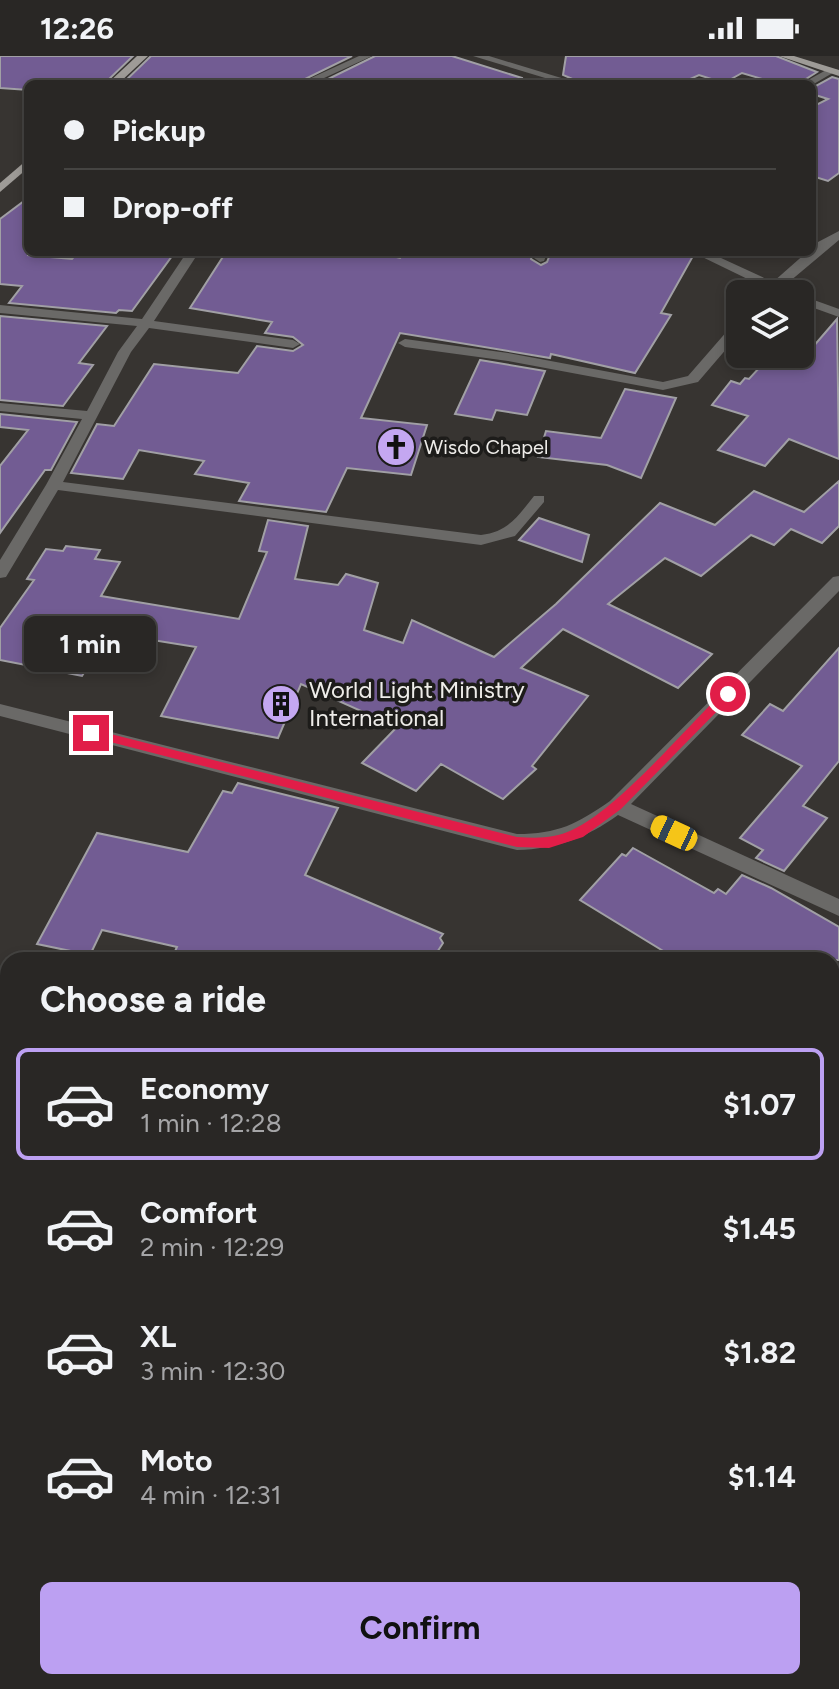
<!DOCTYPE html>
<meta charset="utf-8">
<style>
:root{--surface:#292725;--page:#312f2d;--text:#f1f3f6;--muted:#a5a5a7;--line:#454442;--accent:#bca0f2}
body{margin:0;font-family:Figtree,sans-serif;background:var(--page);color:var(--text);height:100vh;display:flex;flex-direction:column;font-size:30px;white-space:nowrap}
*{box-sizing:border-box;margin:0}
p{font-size:26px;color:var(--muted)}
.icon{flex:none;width:44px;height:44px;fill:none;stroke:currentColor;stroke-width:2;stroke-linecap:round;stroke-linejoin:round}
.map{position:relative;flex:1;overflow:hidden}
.details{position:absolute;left:0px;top:896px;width:840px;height:738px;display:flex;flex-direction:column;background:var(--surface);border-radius:24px 24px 0 0;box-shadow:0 4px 12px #0003,0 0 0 2px var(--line)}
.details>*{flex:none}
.hud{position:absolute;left:24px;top:24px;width:792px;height:176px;border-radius:12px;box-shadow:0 4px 12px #0003,0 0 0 2px var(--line);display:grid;align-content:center;height:176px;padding:0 40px;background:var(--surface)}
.tools{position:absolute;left:726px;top:224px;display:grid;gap:16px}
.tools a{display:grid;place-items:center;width:88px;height:88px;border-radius:12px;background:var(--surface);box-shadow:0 4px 12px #0003,0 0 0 2px var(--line);font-size:40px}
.end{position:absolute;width:36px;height:36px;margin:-18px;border:10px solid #e11d48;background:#fff;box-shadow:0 0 0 4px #fff}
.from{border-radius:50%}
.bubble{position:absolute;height:56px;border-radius:12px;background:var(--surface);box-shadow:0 4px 12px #0003,0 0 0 2px var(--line);font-size:26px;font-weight:700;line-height:56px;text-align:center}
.car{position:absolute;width:24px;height:48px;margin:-24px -12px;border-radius:10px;box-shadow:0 0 6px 2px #0007;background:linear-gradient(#f5c518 24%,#345 0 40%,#f5c518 0 76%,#345 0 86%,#f5c518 0)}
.hud b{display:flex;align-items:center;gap:28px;height:76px;font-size:30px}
.hud b+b{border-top:2px solid var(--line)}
.hud i{width:20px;height:20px;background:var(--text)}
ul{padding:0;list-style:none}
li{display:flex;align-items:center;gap:24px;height:112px;margin:0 16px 12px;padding:0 24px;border:4px solid transparent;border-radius:12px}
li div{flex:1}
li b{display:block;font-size:30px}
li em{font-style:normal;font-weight:700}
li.on{border-color:var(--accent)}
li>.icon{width:72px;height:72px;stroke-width:1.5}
h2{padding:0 40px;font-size:36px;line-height:96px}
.cta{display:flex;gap:16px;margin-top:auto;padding:16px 40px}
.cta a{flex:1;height:92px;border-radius:12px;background:var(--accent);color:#111;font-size:32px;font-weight:700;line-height:92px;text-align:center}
.status{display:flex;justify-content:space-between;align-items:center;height:56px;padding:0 40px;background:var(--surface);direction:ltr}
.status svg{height:22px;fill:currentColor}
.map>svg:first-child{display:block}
.building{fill:#725c93;stroke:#a1a0a5;stroke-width:2}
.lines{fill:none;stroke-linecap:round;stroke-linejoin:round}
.minor{fill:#6a6967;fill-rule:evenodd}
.major{fill:#9e9b97;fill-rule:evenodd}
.route{fill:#e11d48}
.labels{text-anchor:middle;stroke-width:7;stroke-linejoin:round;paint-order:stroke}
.far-poi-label{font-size:20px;fill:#eeece9;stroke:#1d1c1a;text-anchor:start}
.poi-label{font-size:24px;fill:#eeece9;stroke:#1d1c1a;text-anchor:start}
</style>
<div class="status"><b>12:26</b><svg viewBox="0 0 49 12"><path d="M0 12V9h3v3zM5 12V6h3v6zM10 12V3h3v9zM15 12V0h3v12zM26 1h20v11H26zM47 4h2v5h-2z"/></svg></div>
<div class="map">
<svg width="839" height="1633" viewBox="0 0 839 1633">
<rect width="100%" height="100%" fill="#373431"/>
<g class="building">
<polygon points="0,0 133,0 104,28 28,28 28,34 0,32"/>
<polygon points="151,0 352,0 295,28 122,28"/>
<polygon points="375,0 452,0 522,22 521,28 318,28"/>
<polygon points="566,0 776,0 817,16 798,28 779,28 742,17 724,27 699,19 679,28 584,28 563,19"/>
<polygon points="832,21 839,23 839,117 828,125 812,120 812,51 828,43 812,38 812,32"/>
<polygon points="28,142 28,199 72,203 78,196 175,196 132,255 119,254 116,257 9,247 22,230 0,228 0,163"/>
<polygon points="226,196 375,196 400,202 405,196 533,196 531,203 541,209 547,206 551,196 689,196 693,200 661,257 671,259 635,317 551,298 550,302 400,277 361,362 427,369 411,419 347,412 326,456 239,445 249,427 195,418 204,405 139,394 123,423 71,417 97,368 114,370 154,308 238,317 257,290 293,295 303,289 293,281 265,277 272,266 190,252"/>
<polygon points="0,260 107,270 79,307 93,309 63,350 0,344"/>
<polygon points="837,263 839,403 789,383 765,410 718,394 748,360 712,349 731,325 740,328 745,322 749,323 772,298 806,299"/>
<polygon points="480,304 545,315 527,359 496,354 492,364 455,358"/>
<polygon points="625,333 676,342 641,422 607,409 538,401 546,375 601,382"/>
<polygon points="0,358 77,366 51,414 45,414 0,477 0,410 28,374 0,371"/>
<polygon points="839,425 839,470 822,487 791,473 774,489 751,479 701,520 665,502 608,548 712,598 678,632 563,573 521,612 588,640 532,710 536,713 503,743 441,708 416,735 362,707 397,671 301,628 278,682 161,660 196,591 109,577 82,620 0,604 0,572 34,524 27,523 46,493 63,495 66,490 100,494 95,503 120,506 101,540 239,563 267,496 259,495 268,464 308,470 295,523 338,529 346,518 378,527 364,574 403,587 412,564 494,601 556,548 660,447 715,469 754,435 804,456"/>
<polygon points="539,462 589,479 582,506 519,484"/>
<polygon points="839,592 839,705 803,750 827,762 784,815 756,802 763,794 740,782 802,710 742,679 770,648 783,655"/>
<polygon points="238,727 338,752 305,819 443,878 440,882 443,887 432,904 171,904 177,891 102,874 90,899 37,888 97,777 188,796 223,735 232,737"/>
<polygon points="633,792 714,837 718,833 726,838 742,819 771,832 839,871 839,904 678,904 580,844 622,798 626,800"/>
</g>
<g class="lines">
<g class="minor">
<polygon points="359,0 372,0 311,28 298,28"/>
<polygon points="473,0 489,0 581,28 565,28"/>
<polygon points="828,13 836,15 812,29 801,28"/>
<polygon points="839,175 839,184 783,231 794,238 761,238 766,232 692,196 708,196 773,226 807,196 812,196 818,186"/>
<path d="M187 196H199L154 265 293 284 300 288 293 292 149 272 131 296 63 426 481 479C508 476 518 460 534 440H544V446L515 480 481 489 58 434 6 521 0 522V504L46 429 82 363 0 355V347L87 355 118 296 137 270 0 257V249L142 263Z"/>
<polygon points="536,196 548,196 544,205 540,206 534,202"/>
<polygon points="800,239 839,253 839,261 800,247"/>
<polygon points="740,265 740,277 698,326 663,334 508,305 405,291 398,287 405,283 508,297 663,326 688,320 735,266"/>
<path d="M839 520V535L631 748 839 843V860L618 759C586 782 557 793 517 794L0 660V648L517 778C558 778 577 768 610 745L833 521Z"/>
<polygon points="0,1029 8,1030 8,1050 0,1049"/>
<polygon points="832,1462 839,1465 839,1494 832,1491"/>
<polygon points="0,1501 8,1502 8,1530 0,1529"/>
<polygon points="441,1626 491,1626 494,1633 444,1633"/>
<polygon points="603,1626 635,1626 632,1633 600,1633"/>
</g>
<g class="major">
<polygon points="137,0 148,0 118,28 107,28"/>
<polygon points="779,0 794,0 839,14 839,20"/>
<polygon points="28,103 28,112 0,136 0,127"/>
</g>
</g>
<path class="route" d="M724 635 734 638 621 753 583 781 549 792 517 791 91 681 85 677 91 673 517 781C536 782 554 783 572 774 617 754 686 672 724 635Z"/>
<defs>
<g id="church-disc" transform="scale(2)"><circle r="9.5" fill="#c4a7f1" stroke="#1d1c1a"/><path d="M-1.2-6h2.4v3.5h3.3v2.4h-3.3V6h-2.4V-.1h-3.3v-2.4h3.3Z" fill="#111"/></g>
<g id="building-disc" transform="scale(2)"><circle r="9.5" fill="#c4a7f1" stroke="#1d1c1a"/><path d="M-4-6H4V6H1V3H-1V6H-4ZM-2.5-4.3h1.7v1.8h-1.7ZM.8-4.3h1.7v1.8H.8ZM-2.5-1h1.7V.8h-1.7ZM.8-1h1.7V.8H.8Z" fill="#111"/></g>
</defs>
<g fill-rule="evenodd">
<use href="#church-disc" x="396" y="391"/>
<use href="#building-disc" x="281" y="648"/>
</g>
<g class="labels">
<g class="far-poi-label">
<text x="424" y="398">Wisdo Chapel</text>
</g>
<g class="poi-label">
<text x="309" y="642">World Light Ministry<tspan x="309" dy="28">International</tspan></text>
</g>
</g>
</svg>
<div class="tools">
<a><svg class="icon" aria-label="layers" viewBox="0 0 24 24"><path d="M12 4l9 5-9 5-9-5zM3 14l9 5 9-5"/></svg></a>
</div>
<i class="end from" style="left:728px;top:638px"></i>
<i class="end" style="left:91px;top:677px"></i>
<div class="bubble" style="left:24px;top:560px;width:132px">1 min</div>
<i class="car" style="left:674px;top:777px;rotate:295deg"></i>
<div class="hud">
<b><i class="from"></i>Pickup</b>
<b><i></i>Drop-off</b>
</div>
<section class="details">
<h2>Choose a ride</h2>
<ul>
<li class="on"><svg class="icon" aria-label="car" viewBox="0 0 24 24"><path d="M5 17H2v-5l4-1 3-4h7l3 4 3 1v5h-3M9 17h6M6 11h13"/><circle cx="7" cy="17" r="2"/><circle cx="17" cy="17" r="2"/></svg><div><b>Economy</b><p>1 min · 12:28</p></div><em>$1.07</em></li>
<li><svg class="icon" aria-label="car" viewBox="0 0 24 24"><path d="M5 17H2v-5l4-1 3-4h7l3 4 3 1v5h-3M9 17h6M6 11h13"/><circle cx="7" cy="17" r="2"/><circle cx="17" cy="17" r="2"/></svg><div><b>Comfort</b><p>2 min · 12:29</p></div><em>$1.45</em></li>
<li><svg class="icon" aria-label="car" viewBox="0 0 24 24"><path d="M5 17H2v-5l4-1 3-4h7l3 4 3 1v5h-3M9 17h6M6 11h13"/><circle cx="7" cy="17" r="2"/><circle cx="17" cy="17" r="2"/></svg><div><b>XL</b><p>3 min · 12:30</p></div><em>$1.82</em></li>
<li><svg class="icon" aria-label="car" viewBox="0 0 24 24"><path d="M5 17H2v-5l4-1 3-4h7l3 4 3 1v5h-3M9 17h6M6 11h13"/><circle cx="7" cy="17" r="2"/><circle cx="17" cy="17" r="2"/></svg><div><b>Moto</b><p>4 min · 12:31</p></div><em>$1.14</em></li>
</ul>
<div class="cta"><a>Confirm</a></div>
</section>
</div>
